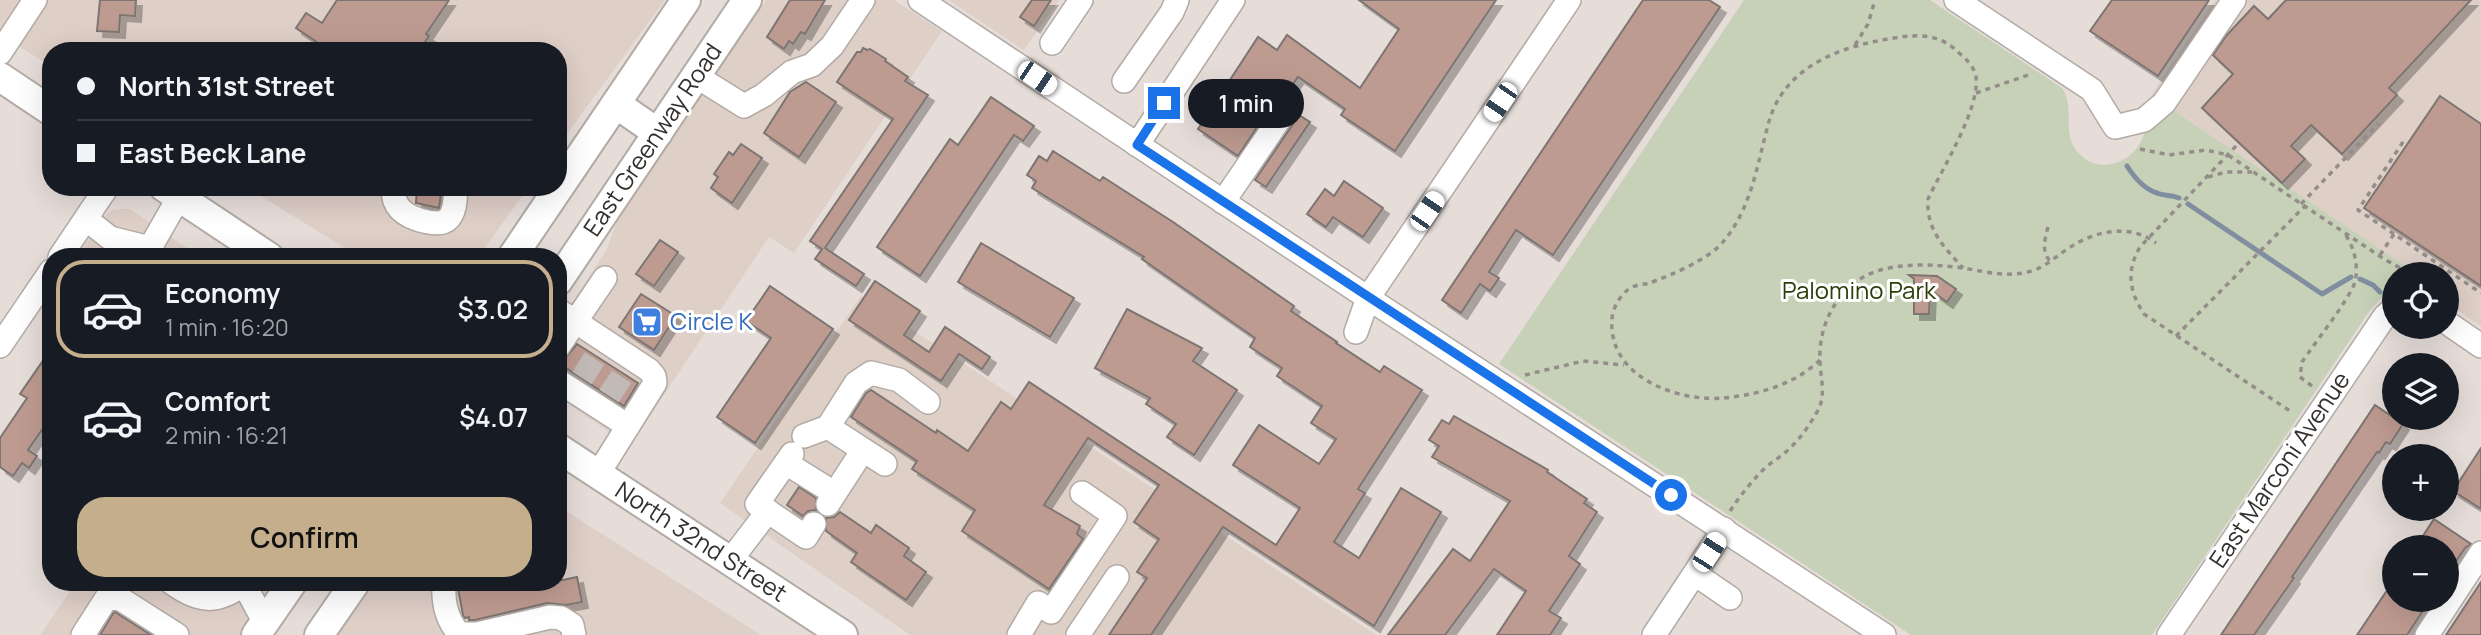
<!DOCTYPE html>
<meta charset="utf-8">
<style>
:root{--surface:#171b24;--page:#242831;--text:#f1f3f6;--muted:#9ea1a6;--line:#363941;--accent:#c4ae8c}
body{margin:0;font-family:Manrope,sans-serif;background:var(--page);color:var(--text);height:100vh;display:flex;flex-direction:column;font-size:26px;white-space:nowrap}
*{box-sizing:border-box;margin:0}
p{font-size:23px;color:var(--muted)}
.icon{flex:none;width:38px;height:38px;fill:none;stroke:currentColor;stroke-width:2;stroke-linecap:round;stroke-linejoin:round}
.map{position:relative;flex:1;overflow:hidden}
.sheet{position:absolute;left:42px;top:248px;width:525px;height:343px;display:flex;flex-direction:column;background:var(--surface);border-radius:28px;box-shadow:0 7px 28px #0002}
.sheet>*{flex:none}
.banner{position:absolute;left:42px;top:42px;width:525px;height:154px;border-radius:28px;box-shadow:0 7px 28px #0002;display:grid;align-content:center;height:154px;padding:0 35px;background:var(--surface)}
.buttons{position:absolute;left:2382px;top:262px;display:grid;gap:14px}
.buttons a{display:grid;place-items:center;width:77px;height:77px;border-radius:50%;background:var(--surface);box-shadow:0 7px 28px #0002;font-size:35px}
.end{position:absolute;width:32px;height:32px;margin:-16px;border:9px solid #1a73e8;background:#fff;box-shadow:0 0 0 4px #fff}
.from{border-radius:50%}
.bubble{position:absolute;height:49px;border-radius:24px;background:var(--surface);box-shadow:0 7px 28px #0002;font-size:23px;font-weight:600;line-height:49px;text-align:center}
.car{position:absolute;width:21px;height:42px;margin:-21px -10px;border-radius:9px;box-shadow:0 0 5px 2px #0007;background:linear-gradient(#fff 24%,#345 0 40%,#fff 0 76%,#345 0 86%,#fff 0)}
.banner b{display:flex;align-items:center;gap:24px;height:66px;font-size:26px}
.banner b+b{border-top:2px solid var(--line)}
.banner i{width:18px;height:18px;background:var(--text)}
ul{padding:12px 0 0;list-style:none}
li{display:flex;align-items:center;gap:21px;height:98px;margin:0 14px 10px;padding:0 21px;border:4px solid transparent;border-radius:28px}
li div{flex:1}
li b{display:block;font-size:26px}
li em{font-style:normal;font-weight:600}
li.on{border-color:var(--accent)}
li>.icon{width:63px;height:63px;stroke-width:1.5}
.cta{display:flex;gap:14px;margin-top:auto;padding:14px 35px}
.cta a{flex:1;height:80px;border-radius:28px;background:var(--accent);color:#111;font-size:28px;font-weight:600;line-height:80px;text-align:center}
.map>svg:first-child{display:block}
.built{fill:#decfc7}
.green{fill:#c7d1b8}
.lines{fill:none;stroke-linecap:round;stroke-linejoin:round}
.stream{stroke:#808ea0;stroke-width:5}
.building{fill:#be9b91;stroke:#7d7572;stroke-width:2;filter:url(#shadow)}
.minor-tunnel{stroke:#c2bab7;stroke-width:23;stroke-dasharray:23 11;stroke-linecap:butt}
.minor-casing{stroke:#b2aaa5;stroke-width:26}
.major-casing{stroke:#b2aaa5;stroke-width:32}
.path{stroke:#948d8a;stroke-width:3.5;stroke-dasharray:5 5;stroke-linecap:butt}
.minor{stroke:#fff;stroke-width:23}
.major{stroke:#fff;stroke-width:28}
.route{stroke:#1a73e8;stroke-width:9}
.labels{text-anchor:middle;stroke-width:6;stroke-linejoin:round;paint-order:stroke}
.street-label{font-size:24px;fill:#33302e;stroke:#fff}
.park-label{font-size:24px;fill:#2d3d0a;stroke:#fff}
.shop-label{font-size:24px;fill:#366cbe;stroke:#fff;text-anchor:start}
</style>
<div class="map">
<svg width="2481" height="635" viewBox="0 0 2481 635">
<defs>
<filter id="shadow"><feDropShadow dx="6" dy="6" stdDeviation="0" flood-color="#0004"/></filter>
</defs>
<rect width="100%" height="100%" fill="#e6ddd9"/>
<g class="built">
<polygon points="0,0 665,0 558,146 558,51 51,51 51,66 0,35"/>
<polygon points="766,0 894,0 942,31 794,253 769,237 630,446 558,397 558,318 572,303 607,249 618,218"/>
<polygon points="948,0 1059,0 1024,50"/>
<polygon points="2215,0 2481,0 2481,326 2447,303 2446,275 2419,275 2151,95"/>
<polygon points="246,187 529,187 478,257 360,257"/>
<polygon points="121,209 130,209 200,257 77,257 104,217 112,210"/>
<polygon points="861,296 1376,635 910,635 720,503"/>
<polygon points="558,506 761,635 336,635 372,583 558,583"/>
<polygon points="76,583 278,583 242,635 40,635"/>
</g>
<path class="green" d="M1744 0H1930L2062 88C2075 107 2062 131 2076 150 2100 182 2147 157 2145 122L2170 108 2419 275H2394V292L2381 299 2370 310 2152 635H1911L1499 364Z"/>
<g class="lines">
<g class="stream">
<path d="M2127 166C2134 177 2144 189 2157 193 2164 196 2172 195 2179 198"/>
<polyline points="2188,204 2322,294 2351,277"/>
<polyline points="2360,279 2373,285 2380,292"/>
</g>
</g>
<g class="building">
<polygon points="100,0 136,0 135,16 120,15 119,32 97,31"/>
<polygon points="337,0 449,0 426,34 429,36 419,51 330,51 296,28 306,13 322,23"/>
<polygon points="790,0 825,0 805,34 801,32 793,44 789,41 784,49 767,37"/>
<polygon points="1032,0 1051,0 1034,26 1020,17"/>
<polygon points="1359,0 1496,0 1395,151 1341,115 1345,109 1298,77 1286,94 1275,100 1238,156 1198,129 1258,37 1277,50 1287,35 1360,88 1399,29"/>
<polygon points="1643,0 1709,0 1720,7 1553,255 1516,230 1489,272 1499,278 1490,291 1480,284 1461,313 1442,300"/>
<polygon points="2112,0 2209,0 2158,76 2090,31"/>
<polygon points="2286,0 2471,0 2389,88 2397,95 2342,154 2311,125 2291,146 2305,159 2282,183 2202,108 2233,74 2213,55 2226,36 2254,6 2268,19"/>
<polygon points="863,48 867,50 870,49 886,59 885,61 908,77 905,81 928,95 825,248 864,274 856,286 815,259 822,249 810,241 893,119 837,82 857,52 861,52"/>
<polygon points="806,82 836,102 799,157 764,133 790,92"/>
<polygon points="2440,96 2481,124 2481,286 2364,208"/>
<polygon points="991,97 1034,126 1023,141 1014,135 920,276 877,247 950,139 958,145"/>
<polygon points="1299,115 1310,122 1266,187 1255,180"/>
<polygon points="741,144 762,158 732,203 711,188 718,177 714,174 729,152 733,155"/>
<polygon points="1053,151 1100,181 1103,177 1173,222 1294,306 1291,311 1337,342 1336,343 1380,372 1384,366 1422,390 1358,489 1365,493 1334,542 1359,558 1401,488 1441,512 1374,626 1223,527 1151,635 1109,635 1147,578 1137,572 1159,539 1134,522 1159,485 1088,438 1044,505 1080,526 1077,534 1083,539 1049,589 962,531 975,510 912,469 917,461 851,417 866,393 871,390 936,433 937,430 968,451 1001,402 1011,409 1029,382 1276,545 1300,508 1233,465 1259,425 1319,464 1336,439 1311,423 1322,406 1277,376 1282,368 1250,347 1255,338 1142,259 1144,257 1032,188 1036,181 1027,175 1039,156 1047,161"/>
<polygon points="1344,181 1383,208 1363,237 1333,217 1326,227 1307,214 1325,189 1334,196"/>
<polygon points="417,187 442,187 439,208 416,203"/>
<polygon points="660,240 678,252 654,286 636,274"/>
<polygon points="981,243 1074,298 1050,337 958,282"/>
<polygon points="1909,275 1937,276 1956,289 1947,302 1930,290 1929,314 1914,314 1914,279"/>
<polygon points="875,281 920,311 904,335 929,352 945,327 990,357 982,369 959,354 941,381 849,320"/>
<polygon points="770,286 833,329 755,443 717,417 771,338 746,321"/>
<polygon points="641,294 676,316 654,350 619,327"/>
<polygon points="1127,309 1202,348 1193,361 1237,390 1194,455 1167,437 1176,424 1146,404 1150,398 1095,368"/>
<polygon points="577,344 638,383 624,406 560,364"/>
<polygon points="51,349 51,417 28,450 37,456 29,468 22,463 13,476 0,467 0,438 27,398 20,394"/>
<polygon points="2375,405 2403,424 2390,444 2386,442 2379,453 2377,452 2292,577 2294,578 2254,635 2221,635"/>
<polygon points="1454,416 1548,470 1547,472 1587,499 1584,503 1597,512 1569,556 1580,564 1549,611 1561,618 1550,635 1497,635 1526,591 1494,569 1445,635 1388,635 1453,549 1470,561 1510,501 1432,457 1439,446 1429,440 1442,420 1449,424"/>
<polygon points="2481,448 2481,509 2453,491"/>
<polygon points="799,487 816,498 816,510 808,511 803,516 787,505"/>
<polygon points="840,512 871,533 876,525 909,548 904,556 926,572 906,600 851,562 857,553 826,531 826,518 834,517"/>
<polygon points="2434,519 2471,544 2465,548 2446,576 2446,548 2415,548"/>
<polygon points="577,577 582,602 566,605 547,603 475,620 469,620 469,617 465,618 463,615 458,589 463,588 462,585 473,583 558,583 558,581"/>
<polygon points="2394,580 2394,600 2430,600 2407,635 2357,635"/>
<polygon points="2481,582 2481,635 2446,635"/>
<polygon points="114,612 115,612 151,635 100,635"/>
</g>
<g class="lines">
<g class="minor-tunnel">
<polyline points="582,378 596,356"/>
<polyline points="609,396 624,373"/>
</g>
<g class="minor-casing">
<g id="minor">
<polyline points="920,0 1368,298 1884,635"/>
<polyline points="1956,0 2092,90 2115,127 2144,120 2164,103 2234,0"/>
<polyline points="1052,43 1081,0"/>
<polyline points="0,53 35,0"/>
<polyline points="696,76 744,106 764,95 792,72 812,65 832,46 863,0"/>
<polyline points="1124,81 1172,12 1177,0"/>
<polyline points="1137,145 1233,0"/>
<path d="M393 187C392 209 408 218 428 222 434 223 443 224 448 219 456 211 455 198 456 187"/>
<polyline points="1223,202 1287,108"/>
<polyline points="86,219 110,238 150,248"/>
<polyline points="60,257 107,187"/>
<polyline points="151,257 150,248 179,197"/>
<polyline points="558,310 649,370 654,376 655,383 598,474"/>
<polyline points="2446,322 2481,346"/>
<polyline points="1356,332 1368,298 1569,0"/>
<polyline points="0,346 51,271"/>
<polyline points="558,347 605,278"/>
<polyline points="558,381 628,426"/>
<polyline points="828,427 856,383 871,373 899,380 928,402"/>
<polyline points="804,436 828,427 885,464"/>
<polyline points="792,454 757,504 806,537 814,524"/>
<polyline points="786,463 834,493"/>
<polyline points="828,504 863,450"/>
<polyline points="730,561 768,511"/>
<polyline points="1695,574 1730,598"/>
<path d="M172 583C200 603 218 604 245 583"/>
<path d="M444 583C443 603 446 618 459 634H477L550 617 561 618 572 625 574 635"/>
<polyline points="244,584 265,623"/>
<polyline points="83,635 106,599 119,598 177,635"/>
<polyline points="1019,635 1038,603 1051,612 1115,516 1082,493"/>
<polyline points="1078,635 1117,577"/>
<polyline points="1654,635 1724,529"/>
<polyline points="2169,635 2385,316 2394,308"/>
<polyline points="2427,635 2481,553"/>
</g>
</g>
<g class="major-casing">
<g id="major">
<polyline points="0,77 51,111"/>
<polyline points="616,104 658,133"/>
<polyline points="164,187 269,257"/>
<polyline points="512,257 686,0"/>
<polyline points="558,281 747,0"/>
<polyline points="558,448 843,635"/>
<polyline points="256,635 292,583"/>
<polyline points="319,635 355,583"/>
</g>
</g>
<g class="path">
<polyline points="1855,45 1868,24 1875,0"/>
<polyline points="1976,93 2031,74"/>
<path d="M2236 146 2140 247C2126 271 2129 291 2144 314L2293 413"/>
<polyline points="2140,149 2169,155 2206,150 2228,155 2384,259 2413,275"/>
<polyline points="2208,177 2226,172 2252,172"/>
<polyline points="2301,204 2379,123"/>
<path d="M2048 227C2045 239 2041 251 2050 261"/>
<polyline points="2394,234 2358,210 2405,139"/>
<polyline points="2380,255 2394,234 2481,293"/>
<polyline points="2176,336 2305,206"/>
<path d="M1820 360C1794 385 1757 395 1723 398 1676 402 1608 376 1612 320 1612 309 1620 295 1629 289 1636 284 1643 285 1649 283 1670 276 1709 259 1723 242 1751 209 1757 166 1768 125 1783 66 1841 46 1894 38 1918 34 1940 34 1958 52 1966 59 1974 66 1976 77 1980 109 1942 169 1928 199 1926 230 1944 247 1963 268"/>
<polyline points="1525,375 1583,361 1624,365"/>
<path d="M2312 386 2300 377 2302 362C2314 344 2349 300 2355 282 2359 266 2354 247 2345 234"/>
<path d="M1730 511C1740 496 1751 482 1763 470 1771 462 1781 457 1788 450 1800 439 1809 426 1817 412 1827 395 1820 378 1820 360 1818 317 1846 275 1889 268 1914 263 1938 265 1963 268 1987 272 2013 279 2037 269 2049 264 2060 253 2072 246 2098 230 2131 224 2156 243"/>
</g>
<use href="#minor" class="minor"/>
<use href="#major" class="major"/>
</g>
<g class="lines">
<polyline class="route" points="1164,103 1137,145 1671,495"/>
</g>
<defs>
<g id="supermarket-square" transform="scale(1.575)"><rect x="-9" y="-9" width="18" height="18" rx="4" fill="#3f7fe0" stroke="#fff"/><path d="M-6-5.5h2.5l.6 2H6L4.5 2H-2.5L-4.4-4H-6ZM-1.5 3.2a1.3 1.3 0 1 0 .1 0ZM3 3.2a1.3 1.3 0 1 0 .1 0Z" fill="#fff"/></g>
</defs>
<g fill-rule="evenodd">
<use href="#supermarket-square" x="647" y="322"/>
</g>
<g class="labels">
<g class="street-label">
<text transform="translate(653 140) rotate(-56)" y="8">East Greenway Road</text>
<text transform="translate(2280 470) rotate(-56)" y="8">East Marconi Avenue</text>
<text transform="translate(701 542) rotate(33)" y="8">North 32nd Street</text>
</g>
<g class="park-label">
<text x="1859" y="299">Palomino Park</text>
</g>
<g class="shop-label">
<text x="670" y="330">Circle K</text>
</g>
</g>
</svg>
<div class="buttons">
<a><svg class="icon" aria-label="locate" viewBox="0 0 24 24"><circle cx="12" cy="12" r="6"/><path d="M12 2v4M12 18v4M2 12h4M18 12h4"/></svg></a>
<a><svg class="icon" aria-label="layers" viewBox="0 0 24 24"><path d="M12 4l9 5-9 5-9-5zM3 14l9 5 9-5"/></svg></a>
<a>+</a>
<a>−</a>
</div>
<i class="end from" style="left:1671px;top:495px"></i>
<i class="end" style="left:1164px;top:103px"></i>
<div class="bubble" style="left:1188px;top:79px;width:116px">1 min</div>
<i class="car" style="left:1037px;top:78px;rotate:124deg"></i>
<i class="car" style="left:1500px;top:102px;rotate:214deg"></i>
<i class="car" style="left:1427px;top:211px;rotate:34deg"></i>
<i class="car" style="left:1709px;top:552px;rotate:33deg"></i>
<div class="banner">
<b><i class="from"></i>North 31st Street</b>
<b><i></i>East Beck Lane</b>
</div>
<section class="sheet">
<ul>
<li class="on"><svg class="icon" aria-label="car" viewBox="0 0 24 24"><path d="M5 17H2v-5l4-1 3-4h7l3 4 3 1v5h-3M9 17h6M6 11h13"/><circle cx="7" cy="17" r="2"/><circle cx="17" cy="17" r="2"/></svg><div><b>Economy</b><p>1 min · 16:20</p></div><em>$3.02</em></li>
<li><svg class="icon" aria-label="car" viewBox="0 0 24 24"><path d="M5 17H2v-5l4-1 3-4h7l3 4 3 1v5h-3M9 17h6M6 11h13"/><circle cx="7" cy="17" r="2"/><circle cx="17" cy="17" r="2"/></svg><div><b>Comfort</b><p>2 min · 16:21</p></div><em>$4.07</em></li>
</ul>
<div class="cta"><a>Confirm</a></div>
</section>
</div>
